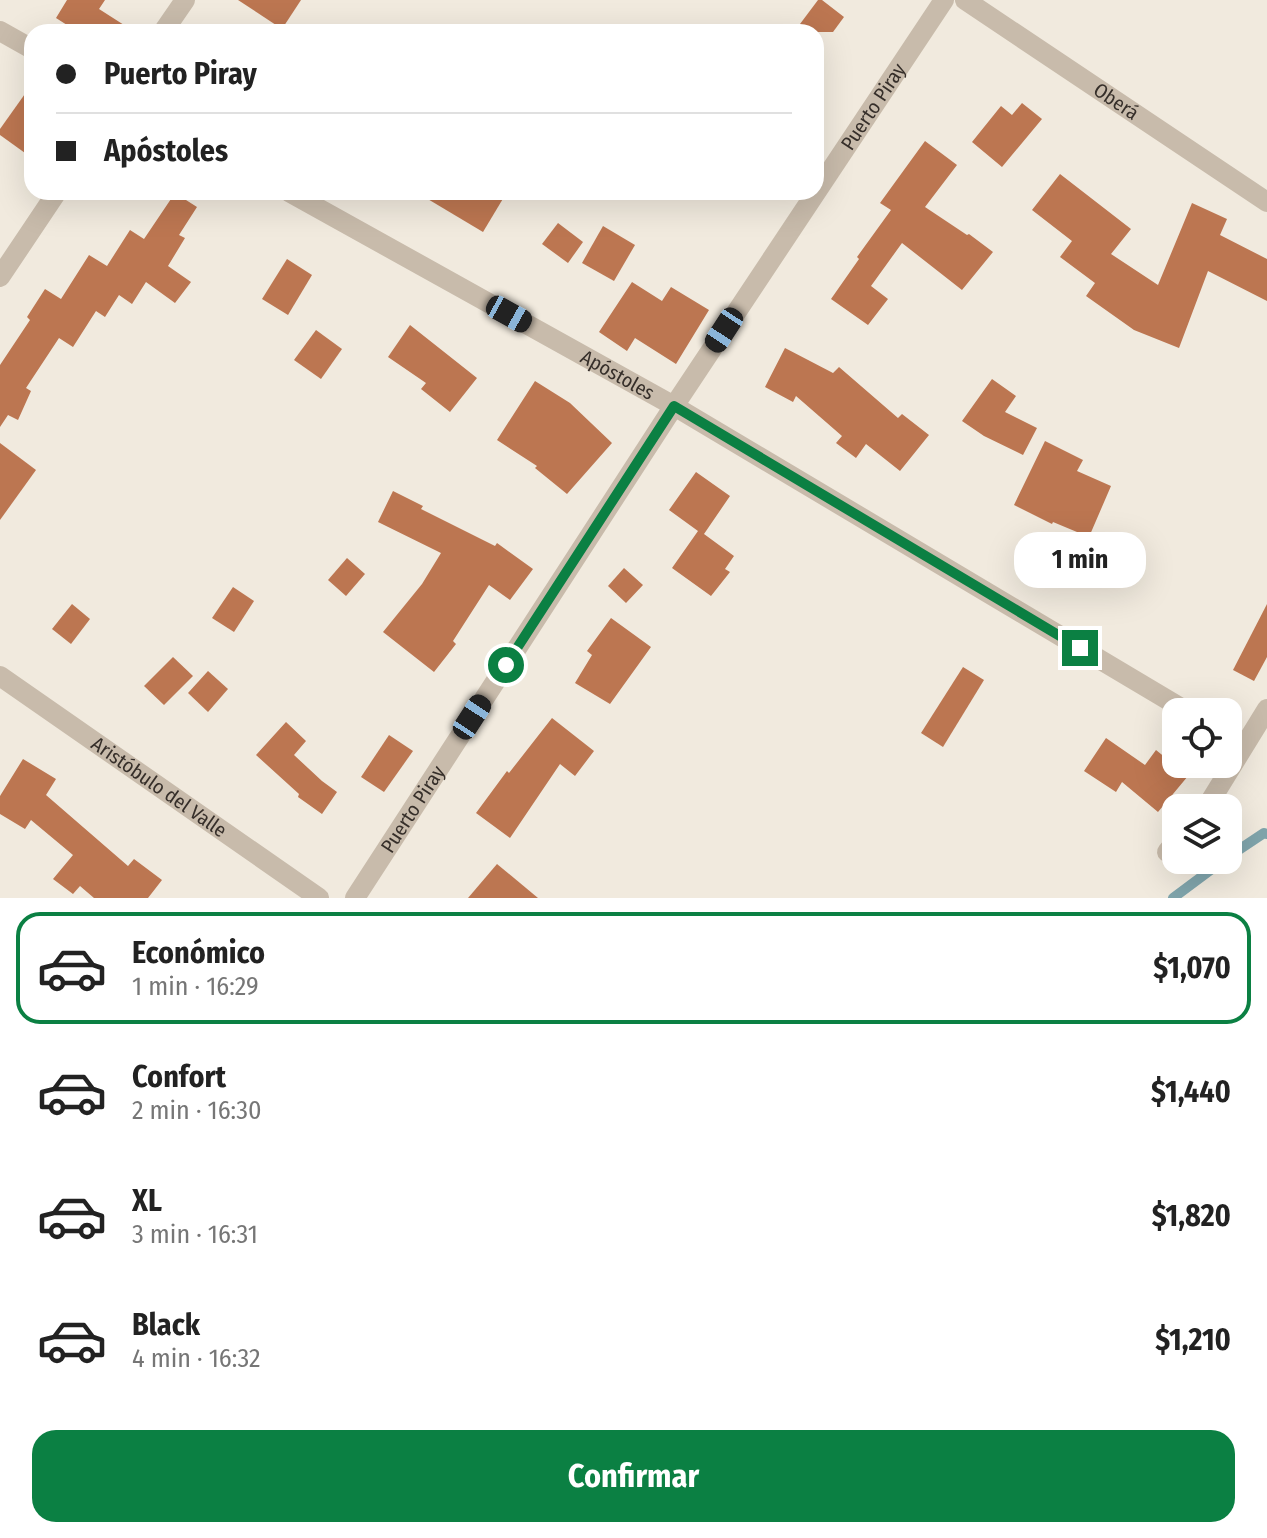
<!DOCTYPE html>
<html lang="es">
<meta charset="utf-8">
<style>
:root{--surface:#fff;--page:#f2f2f2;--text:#222;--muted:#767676;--line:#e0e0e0;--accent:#0b8043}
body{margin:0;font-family:"Fira Sans Condensed",sans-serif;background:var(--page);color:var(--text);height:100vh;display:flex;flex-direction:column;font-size:30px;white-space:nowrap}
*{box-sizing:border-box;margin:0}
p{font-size:26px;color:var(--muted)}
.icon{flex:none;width:44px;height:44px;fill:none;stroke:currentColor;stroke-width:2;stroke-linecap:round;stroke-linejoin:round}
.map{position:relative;height:898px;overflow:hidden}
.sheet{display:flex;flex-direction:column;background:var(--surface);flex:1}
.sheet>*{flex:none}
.banner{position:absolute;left:24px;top:24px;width:800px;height:176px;border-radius:24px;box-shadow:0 8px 32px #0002;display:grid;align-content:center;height:176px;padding:0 32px;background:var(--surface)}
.buttons{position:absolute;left:1162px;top:698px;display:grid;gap:16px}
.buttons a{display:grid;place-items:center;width:80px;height:80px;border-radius:16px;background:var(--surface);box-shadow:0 8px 32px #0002;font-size:40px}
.end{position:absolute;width:36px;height:36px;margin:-18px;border:10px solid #0b8043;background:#fff;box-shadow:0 0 0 4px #fff}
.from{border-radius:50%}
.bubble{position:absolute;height:56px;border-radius:24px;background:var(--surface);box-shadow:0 8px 32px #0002;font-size:26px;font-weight:700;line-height:56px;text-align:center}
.car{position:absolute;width:24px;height:48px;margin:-24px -12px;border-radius:10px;box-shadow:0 0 6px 2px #0007;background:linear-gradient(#222 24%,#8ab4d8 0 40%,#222 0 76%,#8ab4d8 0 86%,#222 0)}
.banner b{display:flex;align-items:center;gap:28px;height:76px;font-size:30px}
.banner b+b{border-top:2px solid var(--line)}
.banner i{width:20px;height:20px;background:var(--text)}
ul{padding:14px 0 0;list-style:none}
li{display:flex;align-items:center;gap:24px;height:112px;margin:0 16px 12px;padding:0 16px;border:4px solid transparent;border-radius:24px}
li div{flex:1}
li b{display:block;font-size:30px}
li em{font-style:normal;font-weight:700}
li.on{border-color:var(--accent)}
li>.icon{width:72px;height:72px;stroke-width:1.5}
.cta{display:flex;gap:16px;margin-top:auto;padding:16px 32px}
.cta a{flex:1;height:92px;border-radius:24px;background:var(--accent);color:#fff;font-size:32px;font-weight:700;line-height:92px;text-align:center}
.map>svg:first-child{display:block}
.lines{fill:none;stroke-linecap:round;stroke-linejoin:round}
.stream{stroke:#80a5ac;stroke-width:10}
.building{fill:#bc7651}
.minor{stroke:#c8bbab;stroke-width:20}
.route{stroke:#0b8043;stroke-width:10}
.labels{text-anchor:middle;stroke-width:6;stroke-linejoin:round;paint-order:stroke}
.street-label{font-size:20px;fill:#362f2a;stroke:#f9f4eb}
</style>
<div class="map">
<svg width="1267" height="898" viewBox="0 0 1267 898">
<rect width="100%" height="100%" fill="#f1eade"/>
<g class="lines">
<g class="stream">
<polyline points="1228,857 1264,833 1267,834"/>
<polyline points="1173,898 1224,860"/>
</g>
</g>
<g class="building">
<polygon points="67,0 105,0 99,9 135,32 78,32 56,18"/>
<polygon points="238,0 301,0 282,29"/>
<polygon points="818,0 822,0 844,17 833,32 794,32"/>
<polygon points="32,84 32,158 0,135 0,129"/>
<polygon points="1022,103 1042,119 1002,167 972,142 1001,106 1012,115"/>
<polygon points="925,141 957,165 925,207 967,235 969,234 993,252 962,290 902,243 871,286 888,299 868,325 831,299 859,259 857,257 891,210 880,203"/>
<polygon points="1060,174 1131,229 1111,254 1158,285 1192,203 1227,219 1220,235 1267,259 1267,301 1208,271 1179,348 1134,330 1086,296 1095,283 1060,257 1072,241 1032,210"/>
<polygon points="416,192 507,192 483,232"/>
<polygon points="175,193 197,207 179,235 185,238 168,266 191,282 175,303 146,282 132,304 119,295 105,317 96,311 73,347 59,338 26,388 31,391 18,420 8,415 0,427 0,365 30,320 27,317 45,289 61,299 89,255 107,266 130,230 144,239"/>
<polygon points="558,223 583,242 568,263 542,244"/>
<polygon points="603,226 635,245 614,281 582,263"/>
<polygon points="287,259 312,275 288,315 262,299"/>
<polygon points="632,282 662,301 671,287 709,310 676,364 635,338 627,351 599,332"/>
<polygon points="410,325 477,378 450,412 421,389 426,383 388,357"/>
<polygon points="316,330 342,349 321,379 294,360"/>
<polygon points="785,348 833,373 839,367 898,418 902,414 929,435 900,471 866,444 856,458 836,443 842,436 796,396 793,402 765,387"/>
<polygon points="992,379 1016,396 1005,412 1037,428 1023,455 984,436 962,421"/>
<polygon points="535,381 570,403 612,443 567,494 535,468 537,466 497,440"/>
<polygon points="1045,441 1083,460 1077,471 1111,486 1089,537 1053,522 1052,524 1014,505"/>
<polygon points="0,443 36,470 0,520"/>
<polygon points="696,472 730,496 704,534 734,556 725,569 730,572 711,596 672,568 698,531 669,510"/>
<polygon points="393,491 423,506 421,509 495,546 497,543 533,569 510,600 489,585 453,641 456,644 434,672 383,632 422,584 441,553 378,522"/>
<polygon points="347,558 365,574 346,596 328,580"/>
<polygon points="624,568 643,585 626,603 608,586"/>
<polygon points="233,587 254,601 234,632 212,618"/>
<polygon points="72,604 90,619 71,644 52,629"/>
<polygon points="1267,604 1267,657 1254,681 1233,670"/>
<polygon points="611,618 651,647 610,704 575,683 592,655 587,651"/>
<polygon points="173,657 193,676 164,705 144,686"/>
<polygon points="963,667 984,680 943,747 921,733"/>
<polygon points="208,671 228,689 208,712 188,693"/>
<polygon points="552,718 594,751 575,776 560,764 510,838 476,813 507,771 509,773"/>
<polygon points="286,722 306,741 294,755 322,781 337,792 322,814 298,797 299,794 256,755"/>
<polygon points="389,735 413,751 384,792 361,777"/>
<polygon points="1106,738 1145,765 1156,750 1188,776 1158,812 1122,782 1116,792 1084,771"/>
<polygon points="23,759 56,779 46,795 128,866 134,859 162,880 148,898 94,898 80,886 73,894 53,879 73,855 31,820 25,829 0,814 0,796"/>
<polygon points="497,864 538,898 468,898"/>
</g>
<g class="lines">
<g class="minor">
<path id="s1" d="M965 0 1267 202"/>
<polyline points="0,31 32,49"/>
<polyline points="163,32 185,0"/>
<path id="s2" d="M289 192 674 406 1188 712"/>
<polyline points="0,277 57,192"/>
<path id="s3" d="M0 676 319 898"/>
<polyline points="1206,808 1267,709"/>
<polyline points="1167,852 1176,841"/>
<path id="s4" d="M355 898 674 406 944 0"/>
</g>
</g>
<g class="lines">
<polyline class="route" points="506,665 674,406 1080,648"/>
</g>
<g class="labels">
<g class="street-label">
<text dy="7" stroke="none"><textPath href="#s1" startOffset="182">Oberá</textPath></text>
<text dy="7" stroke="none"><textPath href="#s4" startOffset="946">Puerto Piray</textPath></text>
<text dy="7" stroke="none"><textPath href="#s2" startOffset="376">Apóstoles</textPath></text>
<text dy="7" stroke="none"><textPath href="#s3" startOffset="194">Aristóbulo del Valle</textPath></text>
<text dy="7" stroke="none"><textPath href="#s4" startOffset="106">Puerto Piray</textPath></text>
</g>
</g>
</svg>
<div class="buttons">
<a><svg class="icon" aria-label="locate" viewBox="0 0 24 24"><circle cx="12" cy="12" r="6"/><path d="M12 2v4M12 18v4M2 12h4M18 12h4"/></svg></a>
<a><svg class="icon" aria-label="layers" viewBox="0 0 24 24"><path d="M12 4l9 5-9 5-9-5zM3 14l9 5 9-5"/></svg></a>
</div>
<i class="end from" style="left:506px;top:665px"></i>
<i class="end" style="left:1080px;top:648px"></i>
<div class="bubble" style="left:1014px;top:532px;width:132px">1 min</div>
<i class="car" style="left:509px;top:314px;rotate:119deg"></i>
<i class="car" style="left:724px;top:330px;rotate:213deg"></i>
<i class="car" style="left:472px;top:717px;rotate:33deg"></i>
<div class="banner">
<b><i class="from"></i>Puerto Piray</b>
<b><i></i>Apóstoles</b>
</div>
</div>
<section class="sheet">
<ul>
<li class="on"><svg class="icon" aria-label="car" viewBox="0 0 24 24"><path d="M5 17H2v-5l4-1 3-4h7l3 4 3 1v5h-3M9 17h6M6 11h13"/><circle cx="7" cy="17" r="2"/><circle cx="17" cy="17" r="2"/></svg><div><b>Económico</b><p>1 min · 16:29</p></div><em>$1,070</em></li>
<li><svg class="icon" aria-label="car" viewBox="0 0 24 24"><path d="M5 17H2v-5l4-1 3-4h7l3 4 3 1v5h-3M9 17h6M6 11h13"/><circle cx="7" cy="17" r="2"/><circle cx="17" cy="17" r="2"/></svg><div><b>Confort</b><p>2 min · 16:30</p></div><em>$1,440</em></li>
<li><svg class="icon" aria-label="car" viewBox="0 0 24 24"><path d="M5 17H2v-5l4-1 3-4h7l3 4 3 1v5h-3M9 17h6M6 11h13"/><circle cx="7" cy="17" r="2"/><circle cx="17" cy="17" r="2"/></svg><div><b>XL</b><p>3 min · 16:31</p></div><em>$1,820</em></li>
<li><svg class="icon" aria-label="car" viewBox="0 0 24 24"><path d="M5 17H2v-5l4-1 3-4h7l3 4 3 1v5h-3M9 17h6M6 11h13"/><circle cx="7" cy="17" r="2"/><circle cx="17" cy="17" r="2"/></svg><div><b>Black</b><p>4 min · 16:32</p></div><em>$1,210</em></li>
</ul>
<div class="cta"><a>Confirmar</a></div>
</section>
